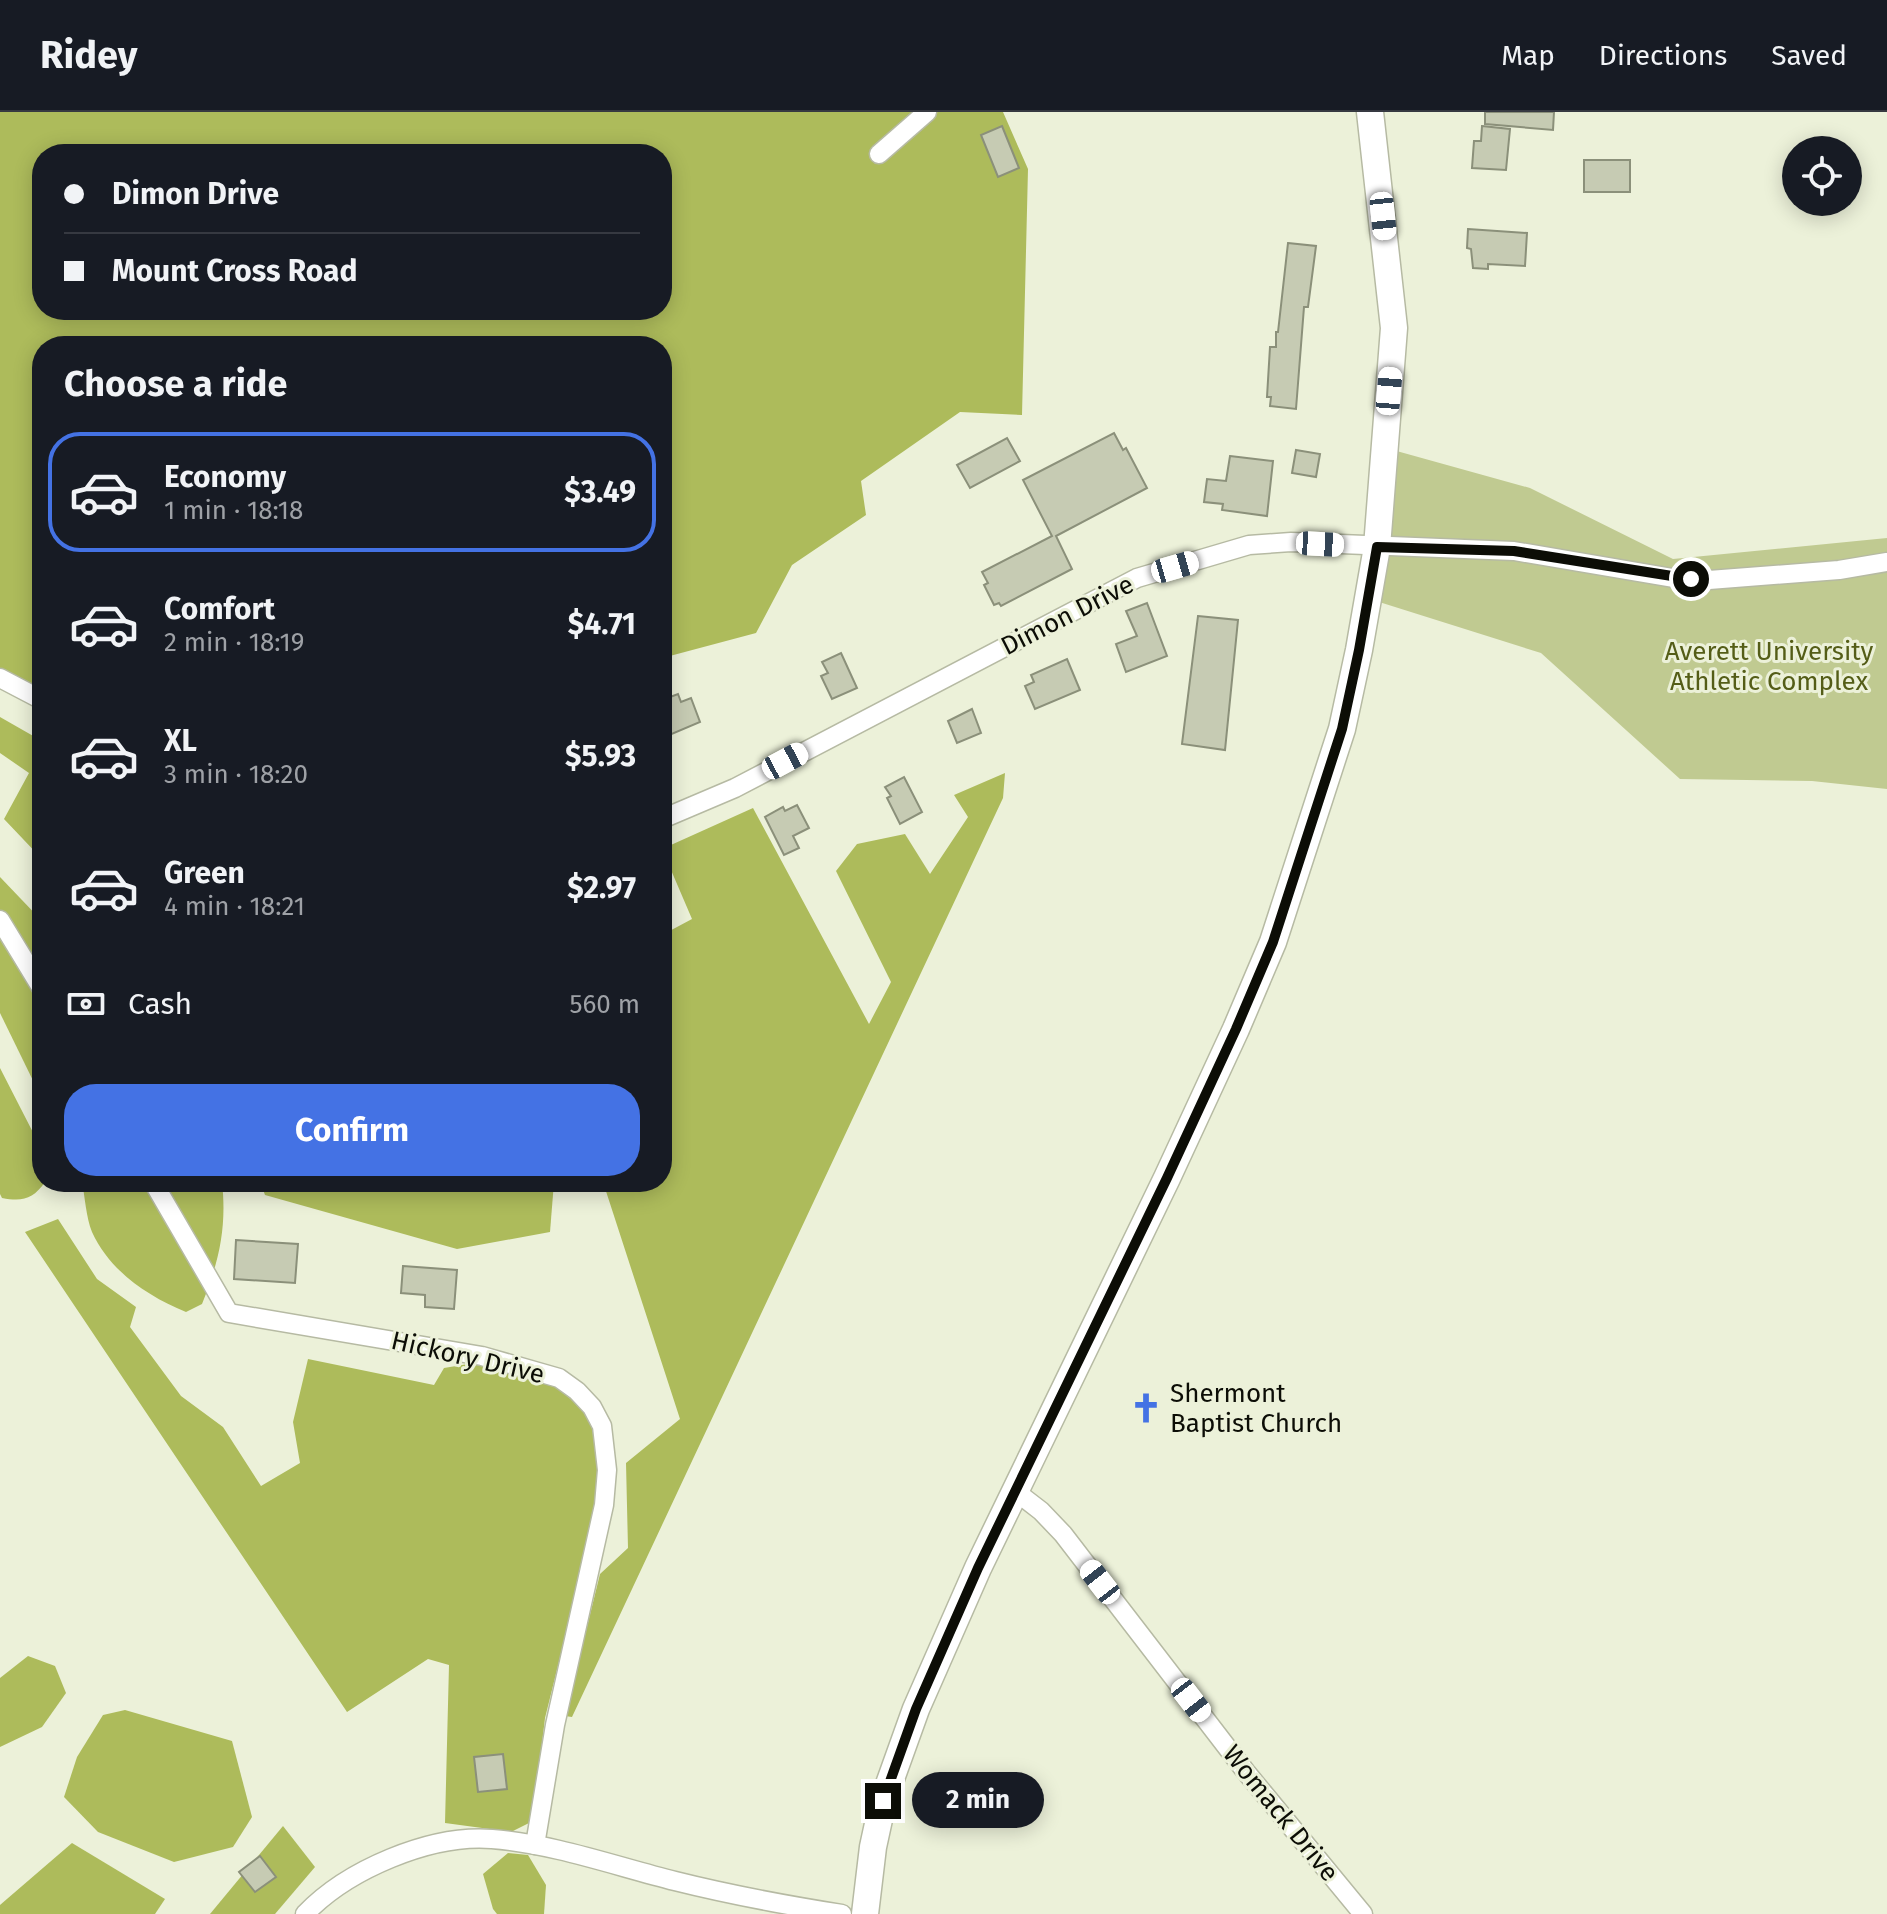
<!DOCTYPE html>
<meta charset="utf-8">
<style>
:root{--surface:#171b24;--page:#20242c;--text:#f1f3f6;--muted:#9ea1a6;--line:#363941;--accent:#4472e4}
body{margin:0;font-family:"Fira Sans",sans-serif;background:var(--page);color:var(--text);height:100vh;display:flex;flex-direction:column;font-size:30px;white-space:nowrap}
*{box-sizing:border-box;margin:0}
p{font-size:26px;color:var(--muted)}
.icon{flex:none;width:44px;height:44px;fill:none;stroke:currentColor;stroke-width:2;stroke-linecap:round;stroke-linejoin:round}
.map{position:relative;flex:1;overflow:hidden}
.side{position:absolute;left:32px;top:224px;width:640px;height:856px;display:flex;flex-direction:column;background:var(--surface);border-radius:32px;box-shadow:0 4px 20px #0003}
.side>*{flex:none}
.hud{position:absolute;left:32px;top:32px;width:640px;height:176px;border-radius:32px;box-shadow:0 4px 20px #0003;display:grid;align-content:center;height:176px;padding:0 32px;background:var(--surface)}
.buttons{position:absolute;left:1782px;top:24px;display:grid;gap:16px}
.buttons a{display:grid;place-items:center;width:80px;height:80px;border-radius:50%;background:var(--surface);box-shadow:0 4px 20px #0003;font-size:40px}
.end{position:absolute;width:36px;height:36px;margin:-18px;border:10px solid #0c0d06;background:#fff;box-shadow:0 0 0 4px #fff}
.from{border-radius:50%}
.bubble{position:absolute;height:56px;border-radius:28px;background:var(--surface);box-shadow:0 4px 20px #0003;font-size:26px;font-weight:700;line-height:56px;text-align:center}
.car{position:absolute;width:24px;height:48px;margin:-24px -12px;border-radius:10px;box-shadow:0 0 6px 2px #0007;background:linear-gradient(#fff 24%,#345 0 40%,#fff 0 76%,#345 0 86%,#fff 0)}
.hud b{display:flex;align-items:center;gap:28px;height:76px;font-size:30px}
.hud b+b{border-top:2px solid var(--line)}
.hud i{width:20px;height:20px;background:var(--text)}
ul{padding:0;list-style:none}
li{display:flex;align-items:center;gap:24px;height:120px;margin:0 16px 12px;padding:0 16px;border:4px solid transparent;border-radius:32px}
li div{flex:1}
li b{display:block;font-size:30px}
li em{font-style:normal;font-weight:700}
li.current{border-color:var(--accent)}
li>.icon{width:72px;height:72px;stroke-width:1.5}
h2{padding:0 32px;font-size:36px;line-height:96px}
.pay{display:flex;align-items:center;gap:20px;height:88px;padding:0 32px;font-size:30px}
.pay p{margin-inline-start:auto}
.cta{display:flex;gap:16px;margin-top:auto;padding:16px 32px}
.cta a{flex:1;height:92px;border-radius:32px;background:var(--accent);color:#fff;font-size:32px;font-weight:700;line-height:92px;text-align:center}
header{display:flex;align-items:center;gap:48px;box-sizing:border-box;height:112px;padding:0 40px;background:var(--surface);border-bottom:2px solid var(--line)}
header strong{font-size:38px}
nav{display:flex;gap:44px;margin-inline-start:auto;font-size:28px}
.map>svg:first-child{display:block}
.green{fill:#c0ca91}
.forest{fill:#adbb5b;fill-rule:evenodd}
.building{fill:#c6cbb3;stroke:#8b907a;stroke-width:2}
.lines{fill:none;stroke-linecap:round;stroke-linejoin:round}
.street-casing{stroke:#b6baa3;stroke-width:21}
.secondary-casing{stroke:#b6baa3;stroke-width:29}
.street{stroke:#fff;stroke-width:18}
.secondary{stroke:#fff;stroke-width:26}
.route{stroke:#0c0d06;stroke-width:10}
.labels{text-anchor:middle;stroke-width:6;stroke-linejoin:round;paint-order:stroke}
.street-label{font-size:26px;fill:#0c0d06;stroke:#ecf1d9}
.park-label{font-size:26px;fill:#545d17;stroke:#ecf1d9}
.poi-label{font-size:26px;fill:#0c0d06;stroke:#ecf1d9;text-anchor:start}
</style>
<header>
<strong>Ridey</strong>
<nav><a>Map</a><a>Directions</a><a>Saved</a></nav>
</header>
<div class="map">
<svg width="1887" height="1802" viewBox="0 0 1887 1802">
<rect width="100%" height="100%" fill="#ecf1d9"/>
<polygon class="green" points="1393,338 1530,376 1673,447 1887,426 1887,677 1812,669 1680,667 1541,541 1376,489"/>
<g class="forest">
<path d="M0 0H1003L1028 57 1022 303 960 300 861 369 866 403 792 453 756 521 666 545 662 543V234H42V579L0 557ZM42 42H662V198H42Z"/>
<polygon points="0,605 42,629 42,747 4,707 29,661 0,641"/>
<polygon points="1005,661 1003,686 572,1605 565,1604 600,1462 628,1436 626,1351 680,1307 603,1070 662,1070 662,823 692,807 662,737 753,696 869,912 891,870 836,759 857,732 905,722 930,762 968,705 954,683"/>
<polygon points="0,765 42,809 42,987 0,901"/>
<path d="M0 956 42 1038V1070H45C33 1087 23 1090 2 1086L0 1082Z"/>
<path d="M82 1070H222C227 1116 219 1150 202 1192L186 1200C147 1184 110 1159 92 1120 86 1105 85 1085 82 1070Z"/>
<polygon points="260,1070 554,1070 550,1120 457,1137 265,1083"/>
<polygon points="58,1107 97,1167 136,1195 130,1215 181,1284 223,1315 261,1374 300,1351 293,1310 308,1247 434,1273 444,1256 474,1251 550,1269 590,1304 603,1333 600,1385 545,1606 533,1709 511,1720 445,1711 449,1553 428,1547 347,1600 25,1120"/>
<polygon points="28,1544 55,1554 66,1581 42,1615 0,1635 0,1566"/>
<polygon points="125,1598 232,1629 252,1705 233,1735 174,1750 98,1720 64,1685 77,1645 103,1603"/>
<polygon points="283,1714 315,1755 275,1802 210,1802"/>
<polygon points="72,1731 165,1787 155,1802 0,1802 0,1793"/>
<polygon points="508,1741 528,1743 546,1773 544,1802 497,1802 493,1797 483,1762"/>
</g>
<g class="building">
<polygon points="1485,0 1554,0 1553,18 1485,12"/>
<polygon points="1002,14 1019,56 998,65 981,23"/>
<polygon points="1482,14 1510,17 1506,58 1472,56 1474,29 1481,29"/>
<rect x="1584" y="48" width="46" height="32"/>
<polygon points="1468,117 1527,121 1525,154 1488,152 1488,157 1473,156 1471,137 1467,136"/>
<polygon points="1288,131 1316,134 1308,195 1304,195 1296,297 1270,294 1271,285 1267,285 1270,235 1276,235 1276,220 1278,220"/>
<polygon points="1114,321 1123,338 1126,336 1147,376 1056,424 1072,457 1001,494 999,491 994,493 984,473 988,471 982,460 1052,424 1023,368"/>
<polygon points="1007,326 1020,349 970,376 957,353"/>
<polygon points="1296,338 1320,342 1316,365 1292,361"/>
<polygon points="1230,344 1273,349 1267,404 1222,398 1223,392 1204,390 1207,367 1226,369"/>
<polygon points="1147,491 1167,544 1126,560 1116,532 1137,524 1126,499"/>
<polygon points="1198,504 1238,508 1225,638 1182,632"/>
<polygon points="841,541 857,576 832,587 821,564 828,561 822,550"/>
<polygon points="1067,547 1080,578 1035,597 1025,574 1034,570 1031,563"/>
<polygon points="678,582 681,590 691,586 700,610 667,624 662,612 662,588"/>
<polygon points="972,597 981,621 957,631 948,609"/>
<polygon points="904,665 922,700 900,712 887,686 891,684 885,675"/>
<polygon points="797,693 809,716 793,724 799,736 784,743 765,705 783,695 785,699"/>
<polygon points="236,1128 298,1132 295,1171 234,1167"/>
<polygon points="403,1154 457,1158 454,1197 425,1195 425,1183 401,1181"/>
<polygon points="503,1642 507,1677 478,1680 474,1645"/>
<polygon points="260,1744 276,1765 255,1780 239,1760"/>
</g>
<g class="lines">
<g class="street-casing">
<g id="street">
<polyline points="879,42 927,0"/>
<polyline points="0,566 42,588"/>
<polyline points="662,707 735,676 1137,466 1249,433 1291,430 1514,439 1673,466 1709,468 1839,458 1887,450"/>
<polyline points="0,808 42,877"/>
<polyline points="153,1070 229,1201 482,1244 559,1266 577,1279 592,1295 602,1314 607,1358 604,1393 555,1613 535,1733"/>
<polyline points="1015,1379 1041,1399 1063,1422 1246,1660 1363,1802"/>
<path d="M305 1802C347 1758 430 1722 492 1727 554 1732 615 1754 675 1769 731 1783 785 1793 842 1802"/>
</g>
</g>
<g class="secondary-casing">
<polyline id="secondary" points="865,1802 873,1735 883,1689 916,1597 978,1456 1167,1066 1236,917 1273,830 1342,617 1359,538 1377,435 1394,216 1370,0"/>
</g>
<use href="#street" class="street"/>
<use href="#secondary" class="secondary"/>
</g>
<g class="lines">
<polyline class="route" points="883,1689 916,1597 978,1456 1167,1066 1236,917 1273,830 1342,617 1359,538 1377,435 1514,439 1691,467"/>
</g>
<defs>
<g id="church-bare" transform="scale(2.4)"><path d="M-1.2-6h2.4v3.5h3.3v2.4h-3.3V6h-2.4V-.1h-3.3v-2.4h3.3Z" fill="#4472e4" stroke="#ecf1d9" stroke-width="2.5" paint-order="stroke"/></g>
</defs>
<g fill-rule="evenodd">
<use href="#church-bare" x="1146" y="1296"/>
</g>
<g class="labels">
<g class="street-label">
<text transform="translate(1067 503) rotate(-27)" y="9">Dimon Drive</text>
<text transform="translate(468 1245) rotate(13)" y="9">Hickory Drive</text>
<text transform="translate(1281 1701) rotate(51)" y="9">Womack Drive</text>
</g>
<g class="park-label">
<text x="1769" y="548">Averett University<tspan x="1769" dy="30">Athletic Complex</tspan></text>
</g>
<g class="poi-label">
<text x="1170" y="1290">Shermont<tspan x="1170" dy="30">Baptist Church</tspan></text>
</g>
</g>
</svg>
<div class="buttons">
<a><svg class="icon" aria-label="locate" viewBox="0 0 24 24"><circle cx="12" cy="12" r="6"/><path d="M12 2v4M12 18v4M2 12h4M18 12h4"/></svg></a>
</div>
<i class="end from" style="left:1691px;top:467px"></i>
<i class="end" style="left:883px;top:1689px"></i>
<div class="bubble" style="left:912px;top:1660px;width:132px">2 min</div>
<i class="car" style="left:1383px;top:104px;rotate:174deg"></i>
<i class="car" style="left:1389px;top:279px;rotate:5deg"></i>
<i class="car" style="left:1320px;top:432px;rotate:93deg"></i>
<i class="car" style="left:1175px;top:455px;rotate:74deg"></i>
<i class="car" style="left:785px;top:649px;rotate:62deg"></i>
<i class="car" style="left:1100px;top:1470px;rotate:322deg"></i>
<i class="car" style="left:1191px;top:1588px;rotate:142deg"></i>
<div class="hud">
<b><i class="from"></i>Dimon Drive</b>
<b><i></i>Mount Cross Road</b>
</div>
<section class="side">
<h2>Choose a ride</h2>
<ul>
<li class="current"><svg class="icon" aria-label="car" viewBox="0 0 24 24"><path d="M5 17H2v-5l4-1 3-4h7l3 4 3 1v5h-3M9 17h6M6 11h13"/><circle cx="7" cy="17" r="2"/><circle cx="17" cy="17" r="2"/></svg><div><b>Economy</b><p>1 min · 18:18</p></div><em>$3.49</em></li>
<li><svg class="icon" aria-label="car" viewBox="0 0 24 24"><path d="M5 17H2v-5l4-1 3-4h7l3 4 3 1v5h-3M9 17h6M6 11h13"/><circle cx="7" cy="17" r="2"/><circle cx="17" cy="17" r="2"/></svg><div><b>Comfort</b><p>2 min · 18:19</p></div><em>$4.71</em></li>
<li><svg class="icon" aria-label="car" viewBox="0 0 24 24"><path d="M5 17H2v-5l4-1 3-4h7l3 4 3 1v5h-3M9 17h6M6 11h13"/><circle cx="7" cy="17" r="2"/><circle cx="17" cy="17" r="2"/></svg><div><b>XL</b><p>3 min · 18:20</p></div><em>$5.93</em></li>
<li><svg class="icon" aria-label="car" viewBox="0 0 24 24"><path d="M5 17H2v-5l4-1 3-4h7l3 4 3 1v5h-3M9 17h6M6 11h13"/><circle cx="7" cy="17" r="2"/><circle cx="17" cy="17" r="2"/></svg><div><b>Green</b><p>4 min · 18:21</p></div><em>$2.97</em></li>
</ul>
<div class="pay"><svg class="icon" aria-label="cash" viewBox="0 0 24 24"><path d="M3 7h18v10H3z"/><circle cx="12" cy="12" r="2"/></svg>Cash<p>560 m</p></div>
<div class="cta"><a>Confirm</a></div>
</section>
</div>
